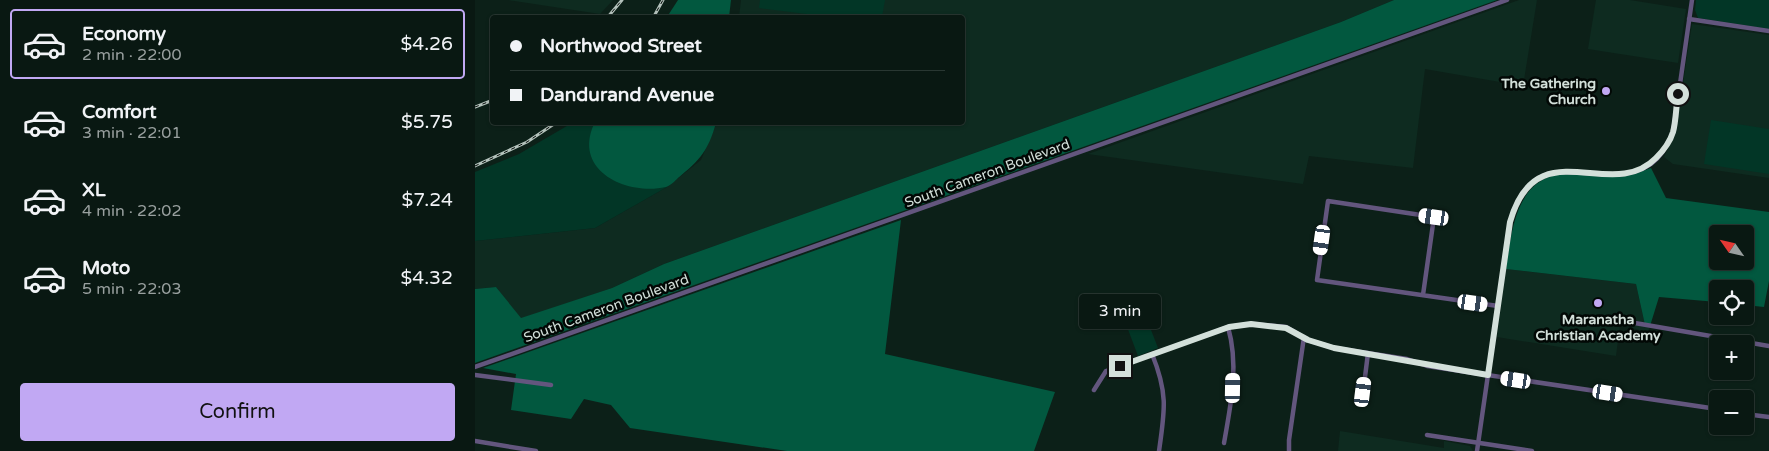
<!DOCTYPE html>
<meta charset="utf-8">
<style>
:root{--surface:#091812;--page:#12211b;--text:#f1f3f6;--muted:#99a09f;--line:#293732;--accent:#c1a8f3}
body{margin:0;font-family:"Varela Round",sans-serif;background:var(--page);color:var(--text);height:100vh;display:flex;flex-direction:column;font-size:19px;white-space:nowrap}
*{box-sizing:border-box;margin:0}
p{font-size:16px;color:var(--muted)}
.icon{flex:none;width:28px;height:28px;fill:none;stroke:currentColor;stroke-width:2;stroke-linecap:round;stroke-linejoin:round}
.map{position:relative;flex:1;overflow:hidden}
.details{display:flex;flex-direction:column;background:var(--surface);width:475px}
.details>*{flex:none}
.top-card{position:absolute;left:15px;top:15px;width:475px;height:110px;border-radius:5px;box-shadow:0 1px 4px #0004,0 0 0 1px var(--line);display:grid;align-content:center;height:110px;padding:0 20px;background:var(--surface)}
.needle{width:32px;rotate:304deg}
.tools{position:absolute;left:1234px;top:225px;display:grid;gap:10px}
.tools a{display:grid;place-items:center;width:45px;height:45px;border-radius:5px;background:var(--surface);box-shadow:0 1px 4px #0004,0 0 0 1px var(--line);font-size:25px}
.end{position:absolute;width:22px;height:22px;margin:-11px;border:6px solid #d3e0da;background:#111;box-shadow:0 0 0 2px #111}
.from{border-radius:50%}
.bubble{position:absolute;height:35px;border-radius:5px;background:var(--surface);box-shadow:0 1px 4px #0004,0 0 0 1px var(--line);font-size:16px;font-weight:600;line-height:35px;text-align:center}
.car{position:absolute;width:15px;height:30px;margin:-15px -8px;border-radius:6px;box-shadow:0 0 4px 1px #0007;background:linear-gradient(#fff 24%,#345 0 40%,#fff 0 76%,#345 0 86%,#fff 0)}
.top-card b{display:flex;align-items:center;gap:18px;height:48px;font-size:19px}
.top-card b+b{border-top:1px solid var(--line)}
.top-card i{width:12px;height:12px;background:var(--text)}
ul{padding:9px 0 0;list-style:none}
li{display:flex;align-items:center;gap:15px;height:70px;margin:0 10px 8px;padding:0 10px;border:2px solid transparent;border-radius:5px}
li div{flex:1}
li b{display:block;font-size:19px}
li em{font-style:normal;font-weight:600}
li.selected{border-color:var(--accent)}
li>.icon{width:45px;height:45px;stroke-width:1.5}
.primary-button{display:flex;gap:10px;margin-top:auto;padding:10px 20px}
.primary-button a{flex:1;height:58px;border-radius:5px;background:var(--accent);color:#111;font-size:20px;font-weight:600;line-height:58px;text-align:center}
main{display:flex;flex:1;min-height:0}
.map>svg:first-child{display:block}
.built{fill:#0e2b20}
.green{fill:#023626}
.forest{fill:#02583f;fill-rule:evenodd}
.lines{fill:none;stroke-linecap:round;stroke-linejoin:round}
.street{stroke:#63567e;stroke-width:4.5}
.rail-casing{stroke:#b4c2bc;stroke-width:3}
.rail{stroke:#020805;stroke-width:1;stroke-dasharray:4;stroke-linecap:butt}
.route{stroke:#d3e0da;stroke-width:6}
.poi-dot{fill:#c1a8f3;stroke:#020805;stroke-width:2}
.labels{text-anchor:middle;stroke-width:5;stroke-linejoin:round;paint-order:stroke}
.poi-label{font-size:14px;font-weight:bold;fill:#d3e0da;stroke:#020805;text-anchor:end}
.street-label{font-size:14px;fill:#d3e0da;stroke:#020805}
</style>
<main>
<section class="details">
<ul>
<li class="selected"><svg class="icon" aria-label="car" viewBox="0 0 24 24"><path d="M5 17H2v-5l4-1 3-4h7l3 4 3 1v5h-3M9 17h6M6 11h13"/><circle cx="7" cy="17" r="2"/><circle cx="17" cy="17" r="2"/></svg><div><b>Economy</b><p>2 min · 22:00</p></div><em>$4.26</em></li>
<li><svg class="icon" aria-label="car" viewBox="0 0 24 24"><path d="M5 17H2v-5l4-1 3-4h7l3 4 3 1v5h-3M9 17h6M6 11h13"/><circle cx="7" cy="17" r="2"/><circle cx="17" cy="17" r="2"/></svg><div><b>Comfort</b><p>3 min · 22:01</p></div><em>$5.75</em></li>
<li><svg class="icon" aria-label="car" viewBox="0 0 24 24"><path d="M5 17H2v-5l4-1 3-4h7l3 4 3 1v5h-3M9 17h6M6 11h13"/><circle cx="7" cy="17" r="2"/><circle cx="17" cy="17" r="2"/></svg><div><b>XL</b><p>4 min · 22:02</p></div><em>$7.24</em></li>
<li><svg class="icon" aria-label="car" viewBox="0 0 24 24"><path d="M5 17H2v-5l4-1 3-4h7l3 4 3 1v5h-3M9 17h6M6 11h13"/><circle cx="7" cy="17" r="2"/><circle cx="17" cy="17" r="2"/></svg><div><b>Moto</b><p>5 min · 22:03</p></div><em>$4.32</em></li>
</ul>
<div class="primary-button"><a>Confirm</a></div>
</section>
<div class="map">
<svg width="1294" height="451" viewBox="0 0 1294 451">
<rect width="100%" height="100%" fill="#0c2018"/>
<g class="built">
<polygon points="33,0 138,0 125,14"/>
<polygon points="266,0 919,0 866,22 189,264 137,288 45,319 21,287 0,289 0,241 120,228 192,187 226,160 241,124 251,122 488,122 488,18 264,17"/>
<polygon points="1044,0 1062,0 1048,86 950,69 938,168 834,156 828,184 613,154"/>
<polygon points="1121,0 1155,0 1211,9 1203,63 1113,49"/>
<polygon points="1217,24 1294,35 1294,178 1198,164 1189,157 1197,141 1201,129"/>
<polygon points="1031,269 1161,284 1170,325 1175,326 1173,332 1145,325 1141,356 1022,337"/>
<polygon points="865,431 969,448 969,441 995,446 998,451 863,451"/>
</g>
<g class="green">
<polygon points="285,0 410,0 407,17 356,17 284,8"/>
<polygon points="1221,0 1294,0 1294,29 1223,18 1220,10"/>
<polygon points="1236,120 1294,129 1294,174 1229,164"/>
<polygon points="97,123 120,123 118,127 174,188 192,187 120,228 0,241 0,172 44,154"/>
<polygon points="671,317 683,348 663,356 651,324"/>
</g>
<g class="forest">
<polygon points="203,0 256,0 254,17 192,17"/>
<polygon points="919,0 1022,0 0,363 0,289 21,287 46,318 137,288 189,264 866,22"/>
<path d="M120 122H241V123C233 151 225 160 203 178 200 181 195 186 191 187 151 196 96 170 120 122Z"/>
<path d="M1176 168 1191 198 1294 212V281L1289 307 1270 305V289H1242V302L1184 297 1175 326 1170 325 1161 284 1031 269C1037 227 1042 169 1101 174 1134 177 1143 181 1176 168ZM1242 234H1270V261H1242Z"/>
<polygon points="426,220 410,354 580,392 559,451 312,451 155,428 136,405 109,399 96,419 36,410 41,374 8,368"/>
</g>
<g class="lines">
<g class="street">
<polyline points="1214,19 1294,31"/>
<polyline points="948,295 959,217 853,201 842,280 1023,306"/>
<polyline points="1154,322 1294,346"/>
<path d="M677 354C693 393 690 410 684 451"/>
<polyline points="0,367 1032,0"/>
<polyline points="0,375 76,385"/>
<polyline points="619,390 631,371 753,327 776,324 811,327 833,340 859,348 932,359 952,366 1242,409"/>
<polyline points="889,402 888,393 893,353"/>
<polyline points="1270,414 1294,417"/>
<polyline points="952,435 1057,451"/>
<polyline points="0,441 61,451"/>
<path d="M749 443C756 404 764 365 753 327"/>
<polyline points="814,451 814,440 829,337"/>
<path d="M1002 451 1035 222C1061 132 1126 198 1176 164 1187 156 1192 144 1198 133L1217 0"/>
</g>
<g class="rail-casing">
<g id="rail">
<polyline points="132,18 147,0"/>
<polyline points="178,18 188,0"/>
<polyline points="0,107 18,100"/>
<polyline points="0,166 52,142 82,122"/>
</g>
</g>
<use href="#rail" class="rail"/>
</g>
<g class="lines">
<path class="route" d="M645 366 754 327 776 324 811 328 833 340 859 348 1013 375 1035 222C1062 128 1136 204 1181 158 1188 151 1195 142 1198 132 1201 121 1201 107 1203 94"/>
</g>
<g class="poi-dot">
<circle cx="1131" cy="91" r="5"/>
<circle cx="1123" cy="303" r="5"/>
</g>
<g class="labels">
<g class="poi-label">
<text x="1121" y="88">The Gathering<tspan x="1121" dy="16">Church</tspan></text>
<text x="1123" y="324" text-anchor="middle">Maranatha<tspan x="1123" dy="16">Christian Academy</tspan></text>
</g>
<g class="street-label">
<text transform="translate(512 173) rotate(-20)" y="5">South Cameron Boulevard</text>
<text transform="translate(131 308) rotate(-20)" y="5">South Cameron Boulevard</text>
</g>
</g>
</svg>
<div class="tools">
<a><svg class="needle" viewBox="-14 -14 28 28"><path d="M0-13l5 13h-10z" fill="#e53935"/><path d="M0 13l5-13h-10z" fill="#99a09f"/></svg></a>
<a><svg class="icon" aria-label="locate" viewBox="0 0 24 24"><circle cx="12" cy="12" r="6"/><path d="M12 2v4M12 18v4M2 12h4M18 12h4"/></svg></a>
<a>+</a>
<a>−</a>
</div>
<i class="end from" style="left:1203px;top:94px"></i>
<i class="end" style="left:645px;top:366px"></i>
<div class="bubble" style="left:604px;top:294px;width:82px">3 min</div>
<i class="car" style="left:959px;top:217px;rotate:278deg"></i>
<i class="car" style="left:847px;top:240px;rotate:188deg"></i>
<i class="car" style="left:998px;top:303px;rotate:98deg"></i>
<i class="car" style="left:1041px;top:380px;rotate:279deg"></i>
<i class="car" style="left:758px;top:388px;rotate:1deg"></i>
<i class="car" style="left:888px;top:392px;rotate:7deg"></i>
<i class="car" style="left:1133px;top:393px;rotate:99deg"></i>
<div class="top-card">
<b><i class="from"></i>Northwood Street</b>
<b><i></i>Dandurand Avenue</b>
</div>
</div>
</main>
